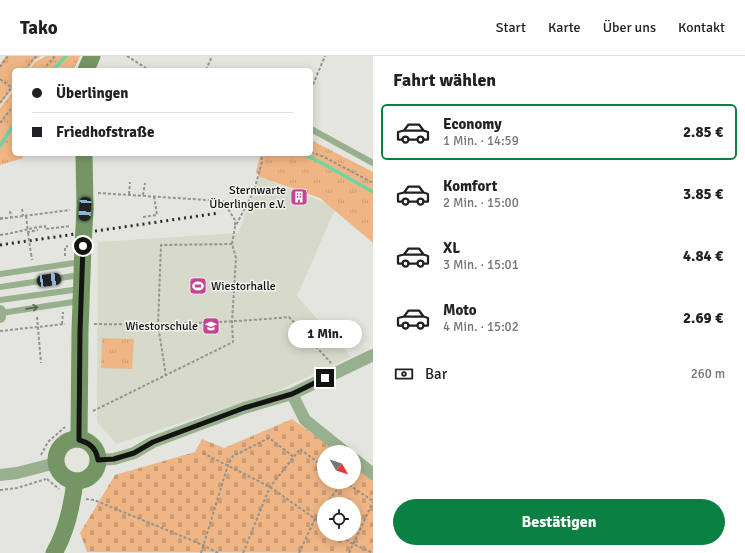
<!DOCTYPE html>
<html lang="de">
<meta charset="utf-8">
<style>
:root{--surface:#fff;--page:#f6f6f6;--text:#202124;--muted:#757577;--line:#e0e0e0;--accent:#0b8043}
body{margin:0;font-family:Signika,sans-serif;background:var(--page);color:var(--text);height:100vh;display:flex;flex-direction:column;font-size:15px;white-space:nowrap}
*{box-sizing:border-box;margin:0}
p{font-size:13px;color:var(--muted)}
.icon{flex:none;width:22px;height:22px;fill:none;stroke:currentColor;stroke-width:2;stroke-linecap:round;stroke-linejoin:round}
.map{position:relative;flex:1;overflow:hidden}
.sheet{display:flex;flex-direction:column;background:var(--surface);width:372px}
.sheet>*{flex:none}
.hud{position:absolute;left:12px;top:12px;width:301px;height:88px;border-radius:6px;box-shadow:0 2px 10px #0003;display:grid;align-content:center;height:88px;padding:0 20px;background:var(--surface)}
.needle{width:26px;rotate:129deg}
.tools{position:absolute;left:317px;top:389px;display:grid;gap:8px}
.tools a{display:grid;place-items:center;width:44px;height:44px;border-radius:50%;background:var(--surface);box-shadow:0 2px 10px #0003;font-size:20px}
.end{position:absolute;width:18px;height:18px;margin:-9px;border:5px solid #131311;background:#fff;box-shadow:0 0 0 2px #fff}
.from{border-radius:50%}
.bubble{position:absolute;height:28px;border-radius:14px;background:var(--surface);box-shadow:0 2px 10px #0003;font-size:13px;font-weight:700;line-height:28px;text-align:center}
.car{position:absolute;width:12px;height:24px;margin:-12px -6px;border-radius:5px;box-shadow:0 0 3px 1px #0007;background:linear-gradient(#222 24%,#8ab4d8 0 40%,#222 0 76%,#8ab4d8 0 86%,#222 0)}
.hud b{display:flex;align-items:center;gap:14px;height:38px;font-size:15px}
.hud b+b{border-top:1px solid var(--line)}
.hud i{width:10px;height:10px;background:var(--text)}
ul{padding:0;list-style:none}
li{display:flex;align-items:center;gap:12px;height:56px;margin:0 8px 6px;padding:0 12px;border:2px solid transparent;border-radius:6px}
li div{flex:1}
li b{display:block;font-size:15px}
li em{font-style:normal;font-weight:700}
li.active{border-color:var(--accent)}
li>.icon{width:36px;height:36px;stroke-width:1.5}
h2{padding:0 20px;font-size:18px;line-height:48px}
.pay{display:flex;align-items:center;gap:10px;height:44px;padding:0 20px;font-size:15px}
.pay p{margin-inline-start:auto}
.button{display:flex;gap:8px;margin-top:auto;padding:8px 20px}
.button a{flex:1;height:46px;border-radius:24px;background:var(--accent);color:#fff;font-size:16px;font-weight:700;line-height:46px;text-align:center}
header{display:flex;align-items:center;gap:24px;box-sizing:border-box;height:56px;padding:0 20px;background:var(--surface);border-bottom:1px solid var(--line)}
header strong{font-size:19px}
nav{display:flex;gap:22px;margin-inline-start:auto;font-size:14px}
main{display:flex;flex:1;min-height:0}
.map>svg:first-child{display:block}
.built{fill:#d7d9cb}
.cemetery{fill:url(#cemetery-stones);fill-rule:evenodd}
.park{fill:url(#park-tufts)}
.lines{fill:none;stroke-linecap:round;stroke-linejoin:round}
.stream{stroke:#6fd5a4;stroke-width:3.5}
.path{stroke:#949490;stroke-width:2;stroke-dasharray:3 2;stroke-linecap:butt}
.lane{stroke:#99b08f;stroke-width:6}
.street{stroke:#99b08f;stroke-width:12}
.secondary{stroke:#749664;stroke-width:17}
.rail{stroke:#2d2e2b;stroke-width:3;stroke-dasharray:2 4;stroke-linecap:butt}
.path-bridge{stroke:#949490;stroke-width:2;stroke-dasharray:3 2;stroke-linecap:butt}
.secondary-bridge{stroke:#749664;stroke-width:17}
.oneway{stroke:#566250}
.route{stroke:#131311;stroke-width:5}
.labels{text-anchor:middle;stroke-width:3;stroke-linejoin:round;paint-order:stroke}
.poi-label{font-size:12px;fill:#131311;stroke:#f1f2ec;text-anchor:end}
</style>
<header>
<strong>Tako</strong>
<nav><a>Start</a><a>Karte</a><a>Über uns</a><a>Kontakt</a></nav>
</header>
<main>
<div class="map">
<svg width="373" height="497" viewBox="0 0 373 497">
<defs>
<pattern id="cemetery-stones" width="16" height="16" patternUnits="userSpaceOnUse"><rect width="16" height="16" fill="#efb585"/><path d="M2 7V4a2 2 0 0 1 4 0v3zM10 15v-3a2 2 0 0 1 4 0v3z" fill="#cc9b72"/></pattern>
<pattern id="park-tufts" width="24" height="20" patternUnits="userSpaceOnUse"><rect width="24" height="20" fill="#efb585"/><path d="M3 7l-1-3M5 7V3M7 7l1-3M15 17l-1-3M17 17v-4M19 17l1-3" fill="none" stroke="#cc9b72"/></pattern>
</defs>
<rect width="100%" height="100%" fill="#e4e5df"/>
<polygon class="built" points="260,121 336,151 297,240 351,301 277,335 116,388 97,366 98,186 238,177"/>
<path class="cemetery" d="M292 363 337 396H324V426H354V409L373 423V497L87 496 80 477 115 419 195 396 202 383 224 392ZM324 448H354V478H324Z"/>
<g class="park">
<polygon points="6,0 41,0 35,4 27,14 14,14 14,31 0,49 0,8"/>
<polygon points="46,0 80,0 74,13 56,11 54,14 29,14 35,6"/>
<polygon points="14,34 14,98 23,98 23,102 0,109 0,52"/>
<polygon points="311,84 373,116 373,187 320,142 260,121 256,116 261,98 311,98"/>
<polygon points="102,282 134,283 132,313 101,312"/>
</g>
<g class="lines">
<g class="stream">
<polyline points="53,14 66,0"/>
<polyline points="0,90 14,68"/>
<polyline points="307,100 320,106 373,136"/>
</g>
<g class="path">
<polyline points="127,0 149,14"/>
<polyline points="0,11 8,0"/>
<polyline points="25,14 34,2 38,0"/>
<polyline points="43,14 55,0"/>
<polyline points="206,14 212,0"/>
<polyline points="0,23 12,32"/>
<polyline points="311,33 325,0"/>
<polyline points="0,47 14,28"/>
<polyline points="0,67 14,49"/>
<polyline points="311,96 324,101 373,127"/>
<polyline points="98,137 223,145 235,164 235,170"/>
<polyline points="129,138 130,126"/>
<polyline points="143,139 145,127"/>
<polyline points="22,153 23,160"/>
<polyline points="10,155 11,161"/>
<polyline points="26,160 28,176 38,174"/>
<polyline points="143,161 157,159 154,140"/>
<polyline points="0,162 6,162"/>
<polyline points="0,163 70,154"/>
<path d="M0 179C16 177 29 172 45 170V173L71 170"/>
<polyline points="31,198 32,204"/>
<polyline points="65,200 65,191 68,190"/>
<polyline points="37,261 41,307"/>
<polyline points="62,268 63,256"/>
<path d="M94 268C159 269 224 267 289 261L331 307"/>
<polyline points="0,275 65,268"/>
<polyline points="166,320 158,269 161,189 232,188"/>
<polyline points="93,355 233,286 232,266 236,202 232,188 235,171 254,135 262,106 261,98"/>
<polyline points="203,397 270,431 324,469"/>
<polyline points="41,399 48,386 65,371"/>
<polyline points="47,423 59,433"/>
<polyline points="345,426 373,445"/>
<polyline points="0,434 17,432 46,423"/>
<polyline points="86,443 94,444 203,489 218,497"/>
<polyline points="326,448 343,426"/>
<polyline points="338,478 353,488 373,497"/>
<polyline points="201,497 228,409 233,400 269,382 294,401"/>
<polyline points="243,497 270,431 300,393 324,411"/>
<polyline points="299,497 315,463 324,450"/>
<polyline points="349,497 373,446"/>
</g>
<g class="lane">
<polyline points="311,73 373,107"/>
<polyline points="0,218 81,206"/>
<polyline points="0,231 80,219"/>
<polyline points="0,244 80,233"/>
<polyline points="1,257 80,245"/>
</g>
<g class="street">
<polyline points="0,255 0,261"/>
<polyline points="292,338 305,364 345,396"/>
<polyline points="354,403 373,418"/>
<polyline points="98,404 114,403 134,397 153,386 244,352 292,338 373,299"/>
<polyline points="0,419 17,417 56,407"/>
</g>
<g class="secondary">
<polyline points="86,14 92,0"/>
<polyline points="84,98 85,153"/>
<polyline points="79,383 80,275 83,190"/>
<circle cx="77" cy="404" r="21"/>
<path d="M54 497C67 475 72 450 75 425"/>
</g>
<polyline class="rail" points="0,189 219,157"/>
<polyline class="path-bridge" points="28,177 31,198"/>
<polyline class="secondary-bridge" points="83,190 85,153"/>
</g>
<defs><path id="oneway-shaft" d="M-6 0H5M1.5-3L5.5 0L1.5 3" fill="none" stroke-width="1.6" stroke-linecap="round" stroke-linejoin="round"/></defs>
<use class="oneway" href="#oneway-shaft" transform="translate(32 252) rotate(-8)"/>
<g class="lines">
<path class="route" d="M83 190 80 275 79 378V384C90 387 96 392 98 404L114 403 134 397 153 386 244 352 292 338 325 322"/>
</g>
<defs>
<g id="building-square" transform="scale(0.9)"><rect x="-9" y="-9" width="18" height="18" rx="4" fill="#c34593" stroke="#f1f2ec"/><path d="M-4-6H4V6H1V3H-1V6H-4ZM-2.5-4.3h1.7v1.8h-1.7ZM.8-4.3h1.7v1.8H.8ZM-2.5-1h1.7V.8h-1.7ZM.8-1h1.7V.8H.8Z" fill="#fff"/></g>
<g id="stadium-square" transform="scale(0.9)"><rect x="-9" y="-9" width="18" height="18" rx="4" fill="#c34593" stroke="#f1f2ec"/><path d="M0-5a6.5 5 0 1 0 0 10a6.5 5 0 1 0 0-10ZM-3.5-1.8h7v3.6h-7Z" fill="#fff"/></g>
<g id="school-square" transform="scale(0.9)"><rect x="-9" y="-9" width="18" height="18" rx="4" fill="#c34593" stroke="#f1f2ec"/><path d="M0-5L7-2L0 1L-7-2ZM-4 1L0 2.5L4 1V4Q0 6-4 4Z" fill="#fff"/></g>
</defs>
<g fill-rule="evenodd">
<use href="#building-square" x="299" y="141"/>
<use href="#stadium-square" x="198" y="230"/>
<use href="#school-square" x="211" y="270"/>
</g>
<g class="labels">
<g class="poi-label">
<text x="286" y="138">Sternwarte<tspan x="286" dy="14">Überlingen e.V.</tspan></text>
<text x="211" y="234" text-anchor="start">Wiestorhalle</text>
<text x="198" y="274">Wiestorschule</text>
</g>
</g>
</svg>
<div class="tools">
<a><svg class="needle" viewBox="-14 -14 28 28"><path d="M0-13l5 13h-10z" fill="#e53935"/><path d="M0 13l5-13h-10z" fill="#757577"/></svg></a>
<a><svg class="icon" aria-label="locate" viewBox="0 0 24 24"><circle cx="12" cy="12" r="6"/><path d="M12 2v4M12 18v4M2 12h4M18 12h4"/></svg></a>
</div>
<i class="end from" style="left:83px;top:190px"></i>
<i class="end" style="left:325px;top:322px"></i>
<div class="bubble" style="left:288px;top:264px;width:74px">1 Min.</div>
<i class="car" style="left:85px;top:153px;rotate:184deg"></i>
<i class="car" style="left:49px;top:224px;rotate:82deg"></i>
<div class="hud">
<b><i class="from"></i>Überlingen</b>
<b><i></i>Friedhofstraße</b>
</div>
</div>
<section class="sheet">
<h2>Fahrt wählen</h2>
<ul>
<li class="active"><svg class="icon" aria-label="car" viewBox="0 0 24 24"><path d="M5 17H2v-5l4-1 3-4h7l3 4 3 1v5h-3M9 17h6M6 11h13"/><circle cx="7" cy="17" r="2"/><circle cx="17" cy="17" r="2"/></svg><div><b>Economy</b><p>1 Min. · 14:59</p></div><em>2.85 €</em></li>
<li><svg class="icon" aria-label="car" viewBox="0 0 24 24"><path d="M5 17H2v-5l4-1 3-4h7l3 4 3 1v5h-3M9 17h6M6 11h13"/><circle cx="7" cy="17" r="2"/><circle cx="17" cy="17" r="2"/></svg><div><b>Komfort</b><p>2 Min. · 15:00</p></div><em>3.85 €</em></li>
<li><svg class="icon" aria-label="car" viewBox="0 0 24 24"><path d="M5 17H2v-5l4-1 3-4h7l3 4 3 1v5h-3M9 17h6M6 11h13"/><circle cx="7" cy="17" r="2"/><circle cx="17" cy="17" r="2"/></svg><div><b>XL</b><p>3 Min. · 15:01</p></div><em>4.84 €</em></li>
<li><svg class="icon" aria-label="car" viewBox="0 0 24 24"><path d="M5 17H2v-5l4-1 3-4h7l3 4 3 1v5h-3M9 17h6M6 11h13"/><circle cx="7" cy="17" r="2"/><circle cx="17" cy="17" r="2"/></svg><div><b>Moto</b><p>4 Min. · 15:02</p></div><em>2.69 €</em></li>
</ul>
<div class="pay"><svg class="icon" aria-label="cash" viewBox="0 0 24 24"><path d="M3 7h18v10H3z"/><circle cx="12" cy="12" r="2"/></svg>Bar<p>260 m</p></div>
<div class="button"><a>Bestätigen</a></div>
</section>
</main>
